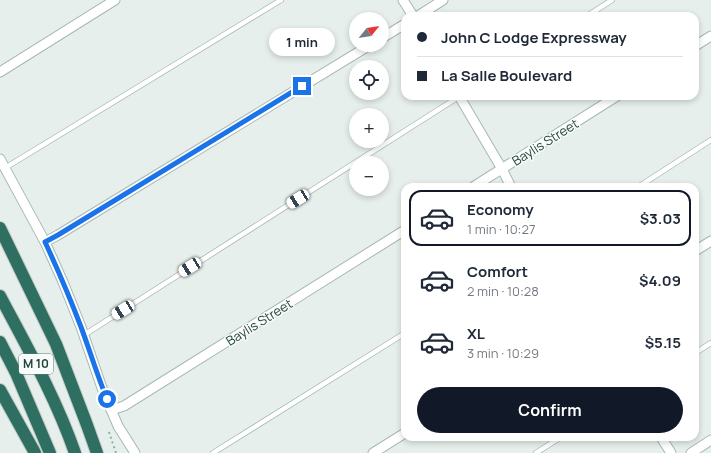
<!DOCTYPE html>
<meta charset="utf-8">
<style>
:root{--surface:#fff;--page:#f6f6f7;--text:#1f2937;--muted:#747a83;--line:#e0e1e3;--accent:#111827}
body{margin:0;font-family:Manrope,sans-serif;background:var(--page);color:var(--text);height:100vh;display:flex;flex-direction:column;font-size:15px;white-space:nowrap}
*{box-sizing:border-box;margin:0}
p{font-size:13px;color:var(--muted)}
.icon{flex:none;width:22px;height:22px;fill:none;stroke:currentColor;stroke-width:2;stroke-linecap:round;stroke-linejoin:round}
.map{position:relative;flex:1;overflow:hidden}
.side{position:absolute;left:401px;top:183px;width:298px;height:258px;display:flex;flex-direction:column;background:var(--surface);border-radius:12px;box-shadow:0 2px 6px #0003}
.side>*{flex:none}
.guide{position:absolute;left:401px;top:12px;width:298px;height:88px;border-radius:12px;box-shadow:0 2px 6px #0003;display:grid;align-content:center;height:88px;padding:0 16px;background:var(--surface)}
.needle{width:26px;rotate:60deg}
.controls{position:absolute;left:349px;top:12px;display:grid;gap:8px}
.controls a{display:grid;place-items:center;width:40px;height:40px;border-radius:50%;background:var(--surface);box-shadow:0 2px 6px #0003;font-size:20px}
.end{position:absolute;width:18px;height:18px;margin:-9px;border:5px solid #1a73e8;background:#fff;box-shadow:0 0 0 2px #fff}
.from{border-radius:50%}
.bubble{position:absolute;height:28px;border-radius:14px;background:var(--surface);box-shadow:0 2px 6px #0003;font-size:13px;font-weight:700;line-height:28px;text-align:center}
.car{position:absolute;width:12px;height:24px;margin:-12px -6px;border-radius:5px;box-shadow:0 0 3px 1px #0007;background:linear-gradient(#fff 24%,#345 0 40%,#fff 0 76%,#345 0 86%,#fff 0)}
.guide b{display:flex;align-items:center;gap:14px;height:38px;font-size:15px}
.guide b+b{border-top:1px solid var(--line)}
.guide i{width:10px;height:10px;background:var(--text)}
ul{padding:7px 0 0;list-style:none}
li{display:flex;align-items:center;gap:12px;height:56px;margin:0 8px 6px;padding:0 8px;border:2px solid transparent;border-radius:12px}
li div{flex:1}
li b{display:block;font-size:15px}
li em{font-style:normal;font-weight:700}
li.selected{border-color:var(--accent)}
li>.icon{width:36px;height:36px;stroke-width:1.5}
.button{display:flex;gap:8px;margin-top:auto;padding:8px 16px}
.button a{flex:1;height:46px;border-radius:24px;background:var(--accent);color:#fff;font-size:16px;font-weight:700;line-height:46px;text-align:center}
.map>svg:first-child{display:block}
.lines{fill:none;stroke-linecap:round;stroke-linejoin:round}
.service-casing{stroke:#a8b8b2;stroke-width:6}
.minor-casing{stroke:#a8b8b2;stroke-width:11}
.motorway-casing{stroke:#c2cac8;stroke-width:14}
.path{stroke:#86b3a5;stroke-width:2;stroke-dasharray:2 3;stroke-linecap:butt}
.service{stroke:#fff;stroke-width:4.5}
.minor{stroke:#fff;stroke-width:9}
.motorway{stroke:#2f6f62;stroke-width:12}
.route{stroke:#1a73e8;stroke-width:5}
.labels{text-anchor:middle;stroke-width:3;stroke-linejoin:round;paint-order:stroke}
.shield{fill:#f7fbf9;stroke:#637a73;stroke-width:1}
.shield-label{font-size:12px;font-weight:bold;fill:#24423a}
.street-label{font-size:13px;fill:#24423a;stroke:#f7fbf9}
</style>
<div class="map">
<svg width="711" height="453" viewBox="0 0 711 453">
<rect width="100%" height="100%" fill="#e6efeb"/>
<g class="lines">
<g class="service-casing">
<g id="service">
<polyline points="587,16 612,0"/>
<polyline points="5,168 281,0"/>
<polyline points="638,187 711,140"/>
<polyline points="84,335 460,96"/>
<polyline points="695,353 711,343"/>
<polyline points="213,453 405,333"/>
<polyline points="536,453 561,437"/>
</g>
</g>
<g class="minor-casing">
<g id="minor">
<polyline points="403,0 413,16"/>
<polyline points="418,16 443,0"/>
<polyline points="382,38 405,24"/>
<polyline points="695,46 711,36"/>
<polyline points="0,72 115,0"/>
<polyline points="459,96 502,169 511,187"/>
<polyline points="0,159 45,242 63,282 81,327 102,388 118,426 135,453"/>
<polyline points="473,187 617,96"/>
<polyline points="45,242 58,235 370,45"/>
<polyline points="695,251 711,241"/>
<polyline points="111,410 124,406 405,230"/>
<polyline points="661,437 671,453"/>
<polyline points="373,453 405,433"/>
<polyline points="691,453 711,440"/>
</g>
</g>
<g class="motorway-casing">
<g id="motorway">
<polyline points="0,228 56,344 87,425 97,453"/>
<path d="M0 296C27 347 56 398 75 453"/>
<polyline points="0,342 16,373 50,453"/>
<polyline points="0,390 35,453"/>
</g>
</g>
<polyline class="path" points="109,432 116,453"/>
<use href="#service" class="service"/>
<use href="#minor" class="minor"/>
<use href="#motorway" class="motorway"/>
</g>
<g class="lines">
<path class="route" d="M107 399C97 375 90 351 81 327 70 298 58 270 45 242L58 235 302 86"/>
</g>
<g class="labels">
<rect class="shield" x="19" y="354" width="34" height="20" rx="3"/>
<g class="shield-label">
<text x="36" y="368">M 10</text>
</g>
<g class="street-label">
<text transform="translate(545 142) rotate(-32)" y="5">Baylis Street</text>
<text transform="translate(259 322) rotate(-32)" y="5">Baylis Street</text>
</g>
</g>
</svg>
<div class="controls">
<a><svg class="needle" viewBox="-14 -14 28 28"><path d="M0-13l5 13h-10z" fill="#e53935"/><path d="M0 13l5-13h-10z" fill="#747a83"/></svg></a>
<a><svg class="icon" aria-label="locate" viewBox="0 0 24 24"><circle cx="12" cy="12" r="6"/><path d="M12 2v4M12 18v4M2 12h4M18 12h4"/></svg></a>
<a>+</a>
<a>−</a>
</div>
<i class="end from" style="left:107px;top:399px"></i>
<i class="end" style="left:302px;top:86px"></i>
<div class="bubble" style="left:269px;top:28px;width:66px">1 min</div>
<i class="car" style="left:298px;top:199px;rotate:238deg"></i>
<i class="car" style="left:190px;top:267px;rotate:238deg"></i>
<i class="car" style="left:123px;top:310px;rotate:238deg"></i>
<div class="guide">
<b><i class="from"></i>John C Lodge Expressway</b>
<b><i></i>La Salle Boulevard</b>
</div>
<section class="side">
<ul>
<li class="selected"><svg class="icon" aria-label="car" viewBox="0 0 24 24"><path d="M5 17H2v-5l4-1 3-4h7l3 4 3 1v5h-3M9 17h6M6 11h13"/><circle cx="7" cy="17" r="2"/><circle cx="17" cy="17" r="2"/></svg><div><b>Economy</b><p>1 min · 10:27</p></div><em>$3.03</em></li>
<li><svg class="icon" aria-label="car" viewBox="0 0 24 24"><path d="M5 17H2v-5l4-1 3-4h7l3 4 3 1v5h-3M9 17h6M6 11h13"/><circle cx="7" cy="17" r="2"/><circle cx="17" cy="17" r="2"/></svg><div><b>Comfort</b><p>2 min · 10:28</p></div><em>$4.09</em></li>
<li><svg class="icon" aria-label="car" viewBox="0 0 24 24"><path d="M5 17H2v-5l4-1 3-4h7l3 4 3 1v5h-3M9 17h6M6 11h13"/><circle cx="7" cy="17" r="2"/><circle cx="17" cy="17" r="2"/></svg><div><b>XL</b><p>3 min · 10:29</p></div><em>$5.15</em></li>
</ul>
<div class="button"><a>Confirm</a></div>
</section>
</div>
